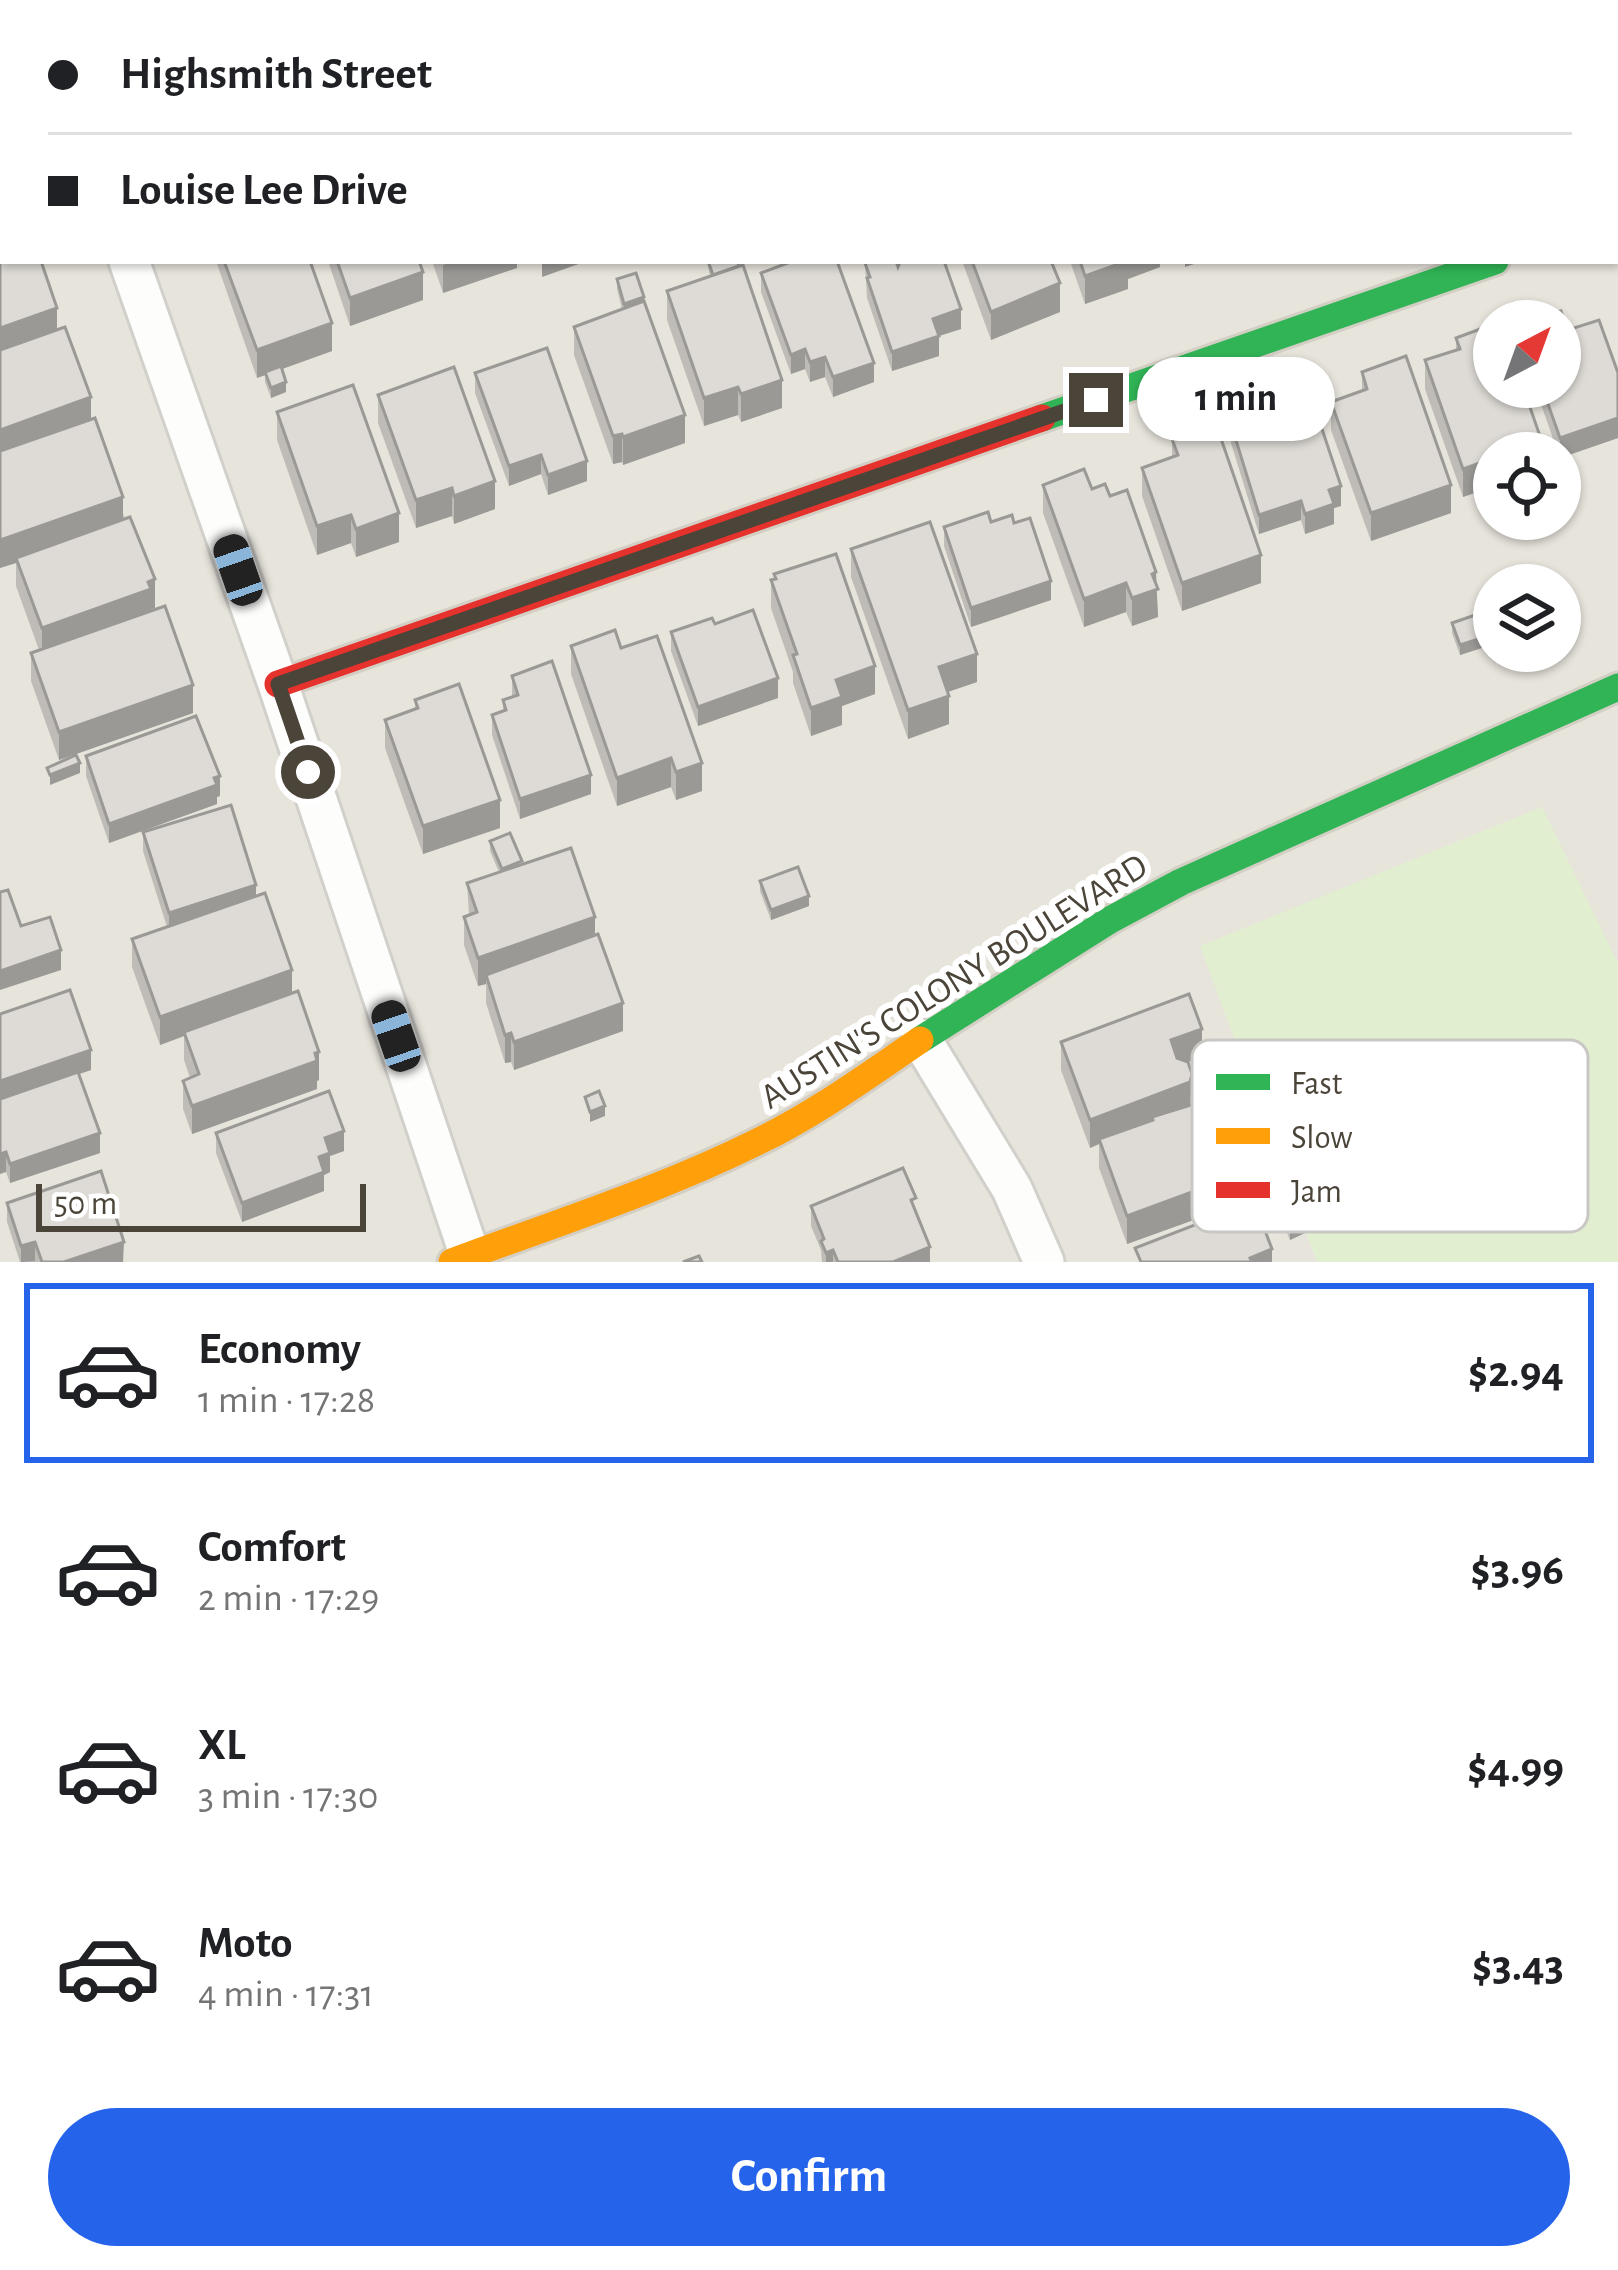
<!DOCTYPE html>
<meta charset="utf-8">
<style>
:root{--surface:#fff;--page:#f2f2f2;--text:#202124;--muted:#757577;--line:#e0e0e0;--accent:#2563eb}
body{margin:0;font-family:"Alegreya Sans",sans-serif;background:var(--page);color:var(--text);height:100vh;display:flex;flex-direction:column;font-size:45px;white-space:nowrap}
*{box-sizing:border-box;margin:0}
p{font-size:39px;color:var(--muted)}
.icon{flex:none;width:66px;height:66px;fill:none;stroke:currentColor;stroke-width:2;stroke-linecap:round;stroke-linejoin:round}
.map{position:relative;height:1262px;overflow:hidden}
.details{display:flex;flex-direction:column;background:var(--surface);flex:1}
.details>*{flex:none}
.top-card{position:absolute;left:0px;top:0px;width:1620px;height:264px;box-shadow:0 3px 9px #0004;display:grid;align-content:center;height:264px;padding:0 48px;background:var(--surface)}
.needle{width:78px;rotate:41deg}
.controls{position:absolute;left:1473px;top:300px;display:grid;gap:24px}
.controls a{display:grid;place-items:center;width:108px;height:108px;border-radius:50%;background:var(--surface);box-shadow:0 3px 9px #0004;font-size:60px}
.scale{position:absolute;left:36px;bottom:30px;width:330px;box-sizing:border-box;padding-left:12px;border:6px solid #4b4439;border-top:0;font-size:33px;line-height:42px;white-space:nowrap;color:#4b4439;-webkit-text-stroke:9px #fff;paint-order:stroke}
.end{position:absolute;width:54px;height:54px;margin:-27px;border:15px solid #4b4439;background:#fff;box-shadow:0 0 0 6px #fff}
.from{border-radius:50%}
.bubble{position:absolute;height:84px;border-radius:42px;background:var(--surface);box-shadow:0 3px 9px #0004;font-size:39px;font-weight:700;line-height:84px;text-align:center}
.car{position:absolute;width:36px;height:72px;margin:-36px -18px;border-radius:15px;box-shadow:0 0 9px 3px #0007;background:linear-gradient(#222 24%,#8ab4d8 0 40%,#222 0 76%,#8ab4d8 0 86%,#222 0)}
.top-card b{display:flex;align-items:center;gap:42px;height:114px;font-size:45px}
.top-card b+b{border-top:3px solid var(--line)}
.top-card i{width:30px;height:30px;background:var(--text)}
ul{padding:21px 0 0;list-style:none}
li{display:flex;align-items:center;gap:36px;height:180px;margin:0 24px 18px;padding:0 24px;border:6px solid transparent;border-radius:0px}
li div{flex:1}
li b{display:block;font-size:45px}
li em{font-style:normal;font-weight:700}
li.current{border-color:var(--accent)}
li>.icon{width:108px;height:108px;stroke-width:1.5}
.button{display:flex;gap:24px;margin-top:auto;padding:24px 48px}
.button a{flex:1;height:138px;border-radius:72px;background:var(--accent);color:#fff;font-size:48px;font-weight:700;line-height:138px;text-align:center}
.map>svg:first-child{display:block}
.residential{fill:#e7e4dc;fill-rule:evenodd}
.green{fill:#e1eecf}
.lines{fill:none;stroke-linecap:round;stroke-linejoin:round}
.street-casing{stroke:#d2d0cb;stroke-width:45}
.fast-casing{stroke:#d3cfc5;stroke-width:33}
.slow-casing{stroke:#d3cfc5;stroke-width:33}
.jam-casing{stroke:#d3cfc5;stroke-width:33}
.street{stroke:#fdfdfc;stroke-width:39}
.fast{stroke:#30b455;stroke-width:27}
.slow{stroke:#ff9f0a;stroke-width:27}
.jam{stroke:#e5322d;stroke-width:27}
.wall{fill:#bfbcb8}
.shaded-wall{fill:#9b9996}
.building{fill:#dedbd6;stroke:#9b9996;stroke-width:3}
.route{stroke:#4b4439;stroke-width:15}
.labels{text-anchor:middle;stroke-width:12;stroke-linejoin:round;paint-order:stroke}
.street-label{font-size:36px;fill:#4b4439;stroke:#fff}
.key{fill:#fff;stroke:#c9c7c4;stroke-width:3}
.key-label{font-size:33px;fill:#4b4439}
</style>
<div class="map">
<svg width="1618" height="1262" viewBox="0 0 1618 1262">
<rect width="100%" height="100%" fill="#f4f2ee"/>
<path class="residential" d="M0 0H1618V963L1611 952 1201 946 1317 1262H0ZM3 3H1617V261H3ZM1494 321H1560V387H1494ZM1494 453H1560V519H1494ZM1494 585H1560V651H1494Z"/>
<polygon class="green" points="1542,807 1618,963 1618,1262 1317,1262 1200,946"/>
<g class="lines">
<g class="street-casing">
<g id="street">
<polyline points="33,0 35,3"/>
<polyline points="1585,0 1586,3"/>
<polyline points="644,3 652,0"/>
<polyline points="1617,92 1618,95"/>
<polyline points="1617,218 1618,218"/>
<polyline points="129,261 278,684 472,1262"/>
<polyline points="921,1039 1012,1189 1044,1262"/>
</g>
</g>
<g class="fast-casing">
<g id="fast">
<polyline points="1042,418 1495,261"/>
<polyline points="920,1040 1110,920 1181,882 1618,687"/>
</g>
</g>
<g class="slow-casing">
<path id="slow" d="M452 1262C553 1224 658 1191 755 1143 814 1115 867 1076 920 1040"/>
</g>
<g class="jam-casing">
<polyline id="jam" points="278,684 1042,418"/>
</g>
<use href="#street" class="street"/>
<use href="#fast" class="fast"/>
<use href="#slow" class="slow"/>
<use href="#jam" class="jam"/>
</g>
<g class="wall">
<polygon points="0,150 3,261 57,329 91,419 155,608 151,611 193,713 59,760 31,681 31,653 39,650 16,586 16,563 0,568"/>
<polygon points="216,261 310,261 332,351 282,369 286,392 271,398 265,382 265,375 257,378"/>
<polygon points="328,261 419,261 423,300 350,326"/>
<polygon points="432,261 517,261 517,268 443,293"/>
<polygon points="707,261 737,261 782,408 741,422 738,415 704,426 667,320 667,291 710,276"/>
<polygon points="962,261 1051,261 1060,312 991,340"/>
<polygon points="1070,261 1160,261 1160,267 1128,279 1128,289 1085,304"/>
<polygon points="865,263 898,267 961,329 939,336 939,356 892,371 867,298"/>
<polygon points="761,273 874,382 833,397 825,377 810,382 805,369 791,374 761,292"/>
<polygon points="617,279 644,301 685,443 623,465 622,462 613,464 574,355 574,327 622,309 617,289"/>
<polygon points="1568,330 1618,438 1560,458 1560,453 1558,453 1535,387 1560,387"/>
<polygon points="1456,338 1542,453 1494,453 1494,486 1463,497 1425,389 1425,360 1456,350"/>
<polygon points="1362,372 1451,513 1371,541 1331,430 1331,402 1362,391"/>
<polygon points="475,373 587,481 548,495 541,474 509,486 475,393"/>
<polygon points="378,395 495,509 454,524 452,516 416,528 378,423"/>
<polygon points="277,412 399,542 356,557 351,543 317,555 277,440"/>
<polygon points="1277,416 1341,506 1334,508 1334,524 1305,534 1301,520 1259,534 1231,443 1231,424"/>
<polygon points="1172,439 1261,583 1182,611 1142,496 1142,468 1172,457"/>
<polygon points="1043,485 1092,489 1110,496 1156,584 1158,617 1132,626 1126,612 1084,627 1043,513"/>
<polygon points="991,522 1014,523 1051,600 971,627 944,546 944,527"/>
<polygon points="851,549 977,682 947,692 949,724 908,739 851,577"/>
<polygon points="774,574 875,694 842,706 842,725 811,736 793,683 793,672 771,608 771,580 774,580"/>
<polygon points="1452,623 1491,645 1460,655 1452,633"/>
<polygon points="715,624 778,698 698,726 671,651 671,632"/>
<polygon points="571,646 621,648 702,791 676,800 671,787 617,806 571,674"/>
<polygon points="512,676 591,794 520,819 492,735 492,715 503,711 503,700 512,697"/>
<polygon points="415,700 500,828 423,854 385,748 385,720 415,709"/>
<polygon points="86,756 220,796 217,797 217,804 109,843 86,776"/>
<polygon points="143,832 256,896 292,993 319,1080 317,1081 317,1089 192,1134 183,1109 183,1081 190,1078 184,1060 184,1036 160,1045 132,967 132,939 167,927 143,851"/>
<polygon points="490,841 522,865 595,935 623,1031 514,1070 511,1062 505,1063 486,1003 486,984 478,986 464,945 464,917 469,915 467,883 499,872 490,851"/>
<polygon points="760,881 809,906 771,920 760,891"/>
<polygon points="0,1014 91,1070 79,1074 100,1153 10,1183 6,1172"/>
<polygon points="1061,1042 1202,1057 1188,1062 1192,1105 1238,1204 1127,1244 1099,1168 1099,1144 1090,1148 1061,1070"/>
<polygon points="216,1133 344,1151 330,1156 330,1172 324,1175 324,1191 242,1222 216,1153"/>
<polygon points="1270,1169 1296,1192 1280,1200 1270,1179"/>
<polygon points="7,1203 124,1262 20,1262 7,1222"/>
<polygon points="811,1206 916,1212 930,1262 822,1262 821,1250 811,1226"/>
<polygon points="1281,1209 1307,1232 1290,1240 1281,1219"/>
</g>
<g class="shaded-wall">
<polygon points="263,0 276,0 276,3 254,3"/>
<polygon points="297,0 313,0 313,3 289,3"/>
<rect x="356" y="0" width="22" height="3"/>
<polygon points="1096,0 1151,0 1142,3 1093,3"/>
<polygon points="1225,0 1279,0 1279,1 1272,3 1217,3"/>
<polygon points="1305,0 1330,0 1322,3 1305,3"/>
<polygon points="3,218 3,246 0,247 0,219"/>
<polygon points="455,261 517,261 517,268 443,293 443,265"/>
<polygon points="542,261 587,261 542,277"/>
<polygon points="1125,261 1160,261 1160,267 1128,279 1128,289 1085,304 1085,276"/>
<polygon points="1185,261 1203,261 1185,267"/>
<polygon points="423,272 423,300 350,326 350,298"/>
<polygon points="1060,283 1060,312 991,340 991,312"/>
<polygon points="644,297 644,307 624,314 624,304"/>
<polygon points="57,308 57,336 0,356 0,328"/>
<polygon points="961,309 961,329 939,336 939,356 892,371 892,352 933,319"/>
<polygon points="332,323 332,351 257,378 257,350"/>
<polygon points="805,349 805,369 791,374 791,355"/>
<polygon points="825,357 825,377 810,382 810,362"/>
<polygon points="874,363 874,382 833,397 833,377"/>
<polygon points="782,380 782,408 741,422 741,394"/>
<polygon points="286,382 286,392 271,398 271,388"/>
<polygon points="738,387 738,415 704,426 704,398"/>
<polygon points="91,397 91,425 0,458 0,430"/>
<polygon points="685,415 685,443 623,465 623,437"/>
<polygon points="1618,418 1618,438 1560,458 1560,438"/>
<polygon points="622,434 622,462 613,464 613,436"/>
<polygon points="1542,442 1542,453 1509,453"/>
<polygon points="541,455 541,474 509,486 509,466"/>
<polygon points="1494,458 1494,486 1463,497 1463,469"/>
<polygon points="587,461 587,481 548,495 548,475"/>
<polygon points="495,481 495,509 454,524 454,496"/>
<polygon points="1451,485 1451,513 1371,541 1371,513"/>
<polygon points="1341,486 1341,506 1334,508 1334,524 1305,534 1305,514 1329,490"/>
<polygon points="452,488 452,516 416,528 416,500"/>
<polygon points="123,497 123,525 16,558 16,563 0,568 0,540"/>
<polygon points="1301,501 1301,520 1259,534 1259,515"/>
<polygon points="399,513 399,542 356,557 356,529"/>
<polygon points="351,515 351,543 317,555 317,526"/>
<polygon points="1261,555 1261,583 1182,611 1182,583"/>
<polygon points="1156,572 1158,617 1132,626 1132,598 1152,574"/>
<polygon points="155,579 155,608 151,609 151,617 42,656 42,628"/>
<polygon points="1051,581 1051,600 971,627 971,608"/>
<polygon points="1126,583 1126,612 1084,627 1084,599"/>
<polygon points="1491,635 1491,645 1460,655 1460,645"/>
<polygon points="977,654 977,682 939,695 939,667"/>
<polygon points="875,666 875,694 842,706 842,725 811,736 811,708 836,680"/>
<polygon points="778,678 778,698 698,726 698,707"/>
<polygon points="193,685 193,713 59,760 59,732"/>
<polygon points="949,696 949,724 908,739 908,710"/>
<polygon points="671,758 671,787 617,806 617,778"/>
<polygon points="80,763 80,773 50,785 50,775"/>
<polygon points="702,763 702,791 676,800 676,772"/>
<polygon points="591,775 591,794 520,819 520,799"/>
<polygon points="220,776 220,796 217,797 217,804 109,843 109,824"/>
<polygon points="500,800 500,828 423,854 423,826"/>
<polygon points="256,885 256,905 169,932 169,913"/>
<polygon points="809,896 809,906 771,920 771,910"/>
<polygon points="595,917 595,945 486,975 486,984 478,986 478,958"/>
<polygon points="61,950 61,970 0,990 0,971"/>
<polygon points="292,970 292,998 184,1032 184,1036 160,1045 160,1017"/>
<polygon points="623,1003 623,1031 514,1070 514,1042"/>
<polygon points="1202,1029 1202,1057 1171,1068 1171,1040"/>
<polygon points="511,1033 511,1062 505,1063 505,1035"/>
<polygon points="91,1050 91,1070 0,1101 0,1081"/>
<polygon points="319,1052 319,1080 317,1081 317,1089 192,1134 192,1106"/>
<polygon points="1192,1074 1190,1110 1152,1117 1152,1125 1099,1139 1099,1144 1090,1148 1090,1120"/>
<polygon points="605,1106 605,1116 590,1122 590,1112"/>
<polygon points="344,1131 344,1151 330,1156 330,1172 324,1175 324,1191 242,1222 242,1203 319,1157 325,1138"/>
<polygon points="100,1133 100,1153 10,1183 10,1164"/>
<polygon points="6,1152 6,1172 0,1174 0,1154"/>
<polygon points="1238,1175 1238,1204 1127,1244 1127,1216"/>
<polygon points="1296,1182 1296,1192 1280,1200 1280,1190"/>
<polygon points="1307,1222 1307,1232 1290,1240 1290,1230"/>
<polygon points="35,1242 35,1261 21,1262 21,1246"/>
<polygon points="124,1242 123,1262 64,1262"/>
<polygon points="930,1247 930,1262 893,1262"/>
<polygon points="1272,1249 1272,1262 1250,1262 1250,1258"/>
<polygon points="833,1250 833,1262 826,1262 826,1253"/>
</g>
<g class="building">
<polygon points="117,0 209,0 210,3 119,3"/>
<polygon points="238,0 263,0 254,3 239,3"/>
<polygon points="885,0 964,0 965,3 886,3"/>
<polygon points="988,0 1075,0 1077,3 989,3"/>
<polygon points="1203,0 1225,0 1217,3 1204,3"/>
<polygon points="1456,0 1508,0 1509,3 1448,3"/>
<polygon points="0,150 2,150 3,153 3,218 0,219"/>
<polygon points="3,237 3,261 41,261 57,308 0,328 0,238"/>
<polygon points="224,261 310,261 332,323 257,350"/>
<polygon points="337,261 419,261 423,272 350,298"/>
<polygon points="708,261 737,261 739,266 713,275"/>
<polygon points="793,261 837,261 874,363 833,377 825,357 810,362 805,349 791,355 761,273"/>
<polygon points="870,261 896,261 898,267 900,262 905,261 944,261 961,309 933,319 939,336 892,352 867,278 870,277 865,263"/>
<polygon points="972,261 1051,261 1060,283 991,312"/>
<polygon points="1080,261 1127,261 1085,276"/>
<polygon points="743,265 782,380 741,394 738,387 704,398 667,291"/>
<polygon points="636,273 644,297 624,304 617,279"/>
<polygon points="644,301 685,415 623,437 622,434 613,436 574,327"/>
<polygon points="1561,311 1568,330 1599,320 1618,373 1618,418 1560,438 1542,387 1560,387 1560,321 1532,321"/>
<polygon points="1494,324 1494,387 1523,387 1542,442 1509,453 1494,453 1494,458 1463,469 1425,360 1460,349 1456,338"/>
<polygon points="65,327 91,397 0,430 0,350"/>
<polygon points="547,348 587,461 548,475 541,455 509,466 475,373"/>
<polygon points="1406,356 1451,485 1371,513 1331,402 1367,389 1362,372"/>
<polygon points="281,366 286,382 271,388 265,372"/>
<polygon points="454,367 495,481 454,496 452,488 416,500 378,395"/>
<polygon points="353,385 399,513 356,529 351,515 317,526 277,412"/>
<polygon points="1314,405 1341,486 1329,490 1334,504 1305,514 1301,501 1259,515 1231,424 1275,410 1277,416"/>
<polygon points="95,418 123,497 0,540 0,451"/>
<polygon points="1216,424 1261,555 1182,583 1142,468 1178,455 1172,439"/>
<polygon points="1084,469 1092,489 1105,484 1110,496 1127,490 1156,572 1152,574 1158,589 1132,598 1126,583 1084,599 1043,485"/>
<polygon points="988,512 991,522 1012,515 1014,523 1030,518 1051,581 971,608 944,527"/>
<polygon points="130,517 155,579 148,582 151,589 42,628 16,558"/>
<polygon points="930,522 977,654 939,667 949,696 908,710 851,549"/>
<polygon points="836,554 875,666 836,680 842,697 811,708 793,655 797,654 771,580 776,579 774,574"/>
<polygon points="165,606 193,685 59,732 31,653"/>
<polygon points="753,610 778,678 698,707 671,632 712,618 715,624"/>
<polygon points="1484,612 1491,635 1460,645 1452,623"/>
<polygon points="615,630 621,648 657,636 702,763 676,772 671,758 617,778 571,646"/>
<polygon points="552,661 591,775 520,799 492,715 506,710 503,700 518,695 512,676"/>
<polygon points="459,684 500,800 423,826 385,720 418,708 415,700"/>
<polygon points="196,716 220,776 214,778 217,785 109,824 86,756"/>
<polygon points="76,755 80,763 50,775 47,768"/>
<polygon points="231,805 256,885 169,913 143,832"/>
<polygon points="510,833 522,861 502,869 490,841"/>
<polygon points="571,848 595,917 478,958 464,917 477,912 467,883"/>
<polygon points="798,867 809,896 771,910 760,881"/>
<polygon points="8,890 21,926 50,917 61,950 0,971 0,892"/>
<polygon points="265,893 292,970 160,1017 132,939"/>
<polygon points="598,934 623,1003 514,1042 511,1033 505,1035 486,975"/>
<polygon points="70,990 91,1050 0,1081 0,1014"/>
<polygon points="298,991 319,1052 315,1053 317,1061 192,1106 183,1081 199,1074 184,1032"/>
<polygon points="1189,994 1202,1029 1171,1040 1177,1058 1188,1062 1192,1074 1190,1082 1090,1120 1061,1042"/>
<polygon points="78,1072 100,1133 10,1164 6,1152 0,1154 0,1099"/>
<polygon points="329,1091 344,1131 325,1138 330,1153 319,1157 324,1172 242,1203 216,1133"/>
<polygon points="599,1091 605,1106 590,1112 585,1097"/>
<polygon points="1210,1099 1238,1175 1127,1216 1099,1139 1153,1120 1152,1117"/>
<polygon points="903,1168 916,1198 911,1200 930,1247 893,1262 838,1262 833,1250 826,1253 821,1241 824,1239 811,1206"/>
<polygon points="101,1171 124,1242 64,1262 42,1262 35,1242 21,1246 7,1203"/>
<polygon points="1254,1202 1272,1249 1250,1258 1252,1262 1141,1262 1135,1248"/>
<polygon points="699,1256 702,1262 683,1262"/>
</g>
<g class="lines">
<polyline class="route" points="308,772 278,684 1096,400"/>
</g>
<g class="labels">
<g class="street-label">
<text transform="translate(953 980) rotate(-32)" y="13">AUSTIN'S COLONY BOULEVARD</text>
</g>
</g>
<rect x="1192" y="1040" width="396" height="192" rx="18" class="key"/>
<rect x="1216" y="1074" width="54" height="16" fill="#30b455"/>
<rect x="1216" y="1128" width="54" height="16" fill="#ff9f0a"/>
<rect x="1216" y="1182" width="54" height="16" fill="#e5322d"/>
<g class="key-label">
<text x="1291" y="1094">Fast</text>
<text x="1291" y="1148">Slow</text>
<text x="1291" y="1202">Jam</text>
</g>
</svg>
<div class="controls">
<a><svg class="needle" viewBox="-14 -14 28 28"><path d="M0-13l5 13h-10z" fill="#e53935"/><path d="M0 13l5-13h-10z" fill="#757577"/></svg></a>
<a><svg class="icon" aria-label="locate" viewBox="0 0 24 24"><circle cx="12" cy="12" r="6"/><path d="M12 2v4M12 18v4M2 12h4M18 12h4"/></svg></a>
<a><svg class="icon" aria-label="layers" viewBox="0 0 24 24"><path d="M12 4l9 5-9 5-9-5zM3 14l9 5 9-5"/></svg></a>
</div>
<div class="scale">50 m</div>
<i class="end from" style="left:308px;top:772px"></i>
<i class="end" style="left:1096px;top:400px"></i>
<div class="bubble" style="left:1137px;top:357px;width:198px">1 min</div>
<i class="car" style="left:238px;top:570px;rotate:341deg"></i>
<i class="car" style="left:396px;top:1036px;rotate:341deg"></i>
<div class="top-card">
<b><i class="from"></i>Highsmith Street</b>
<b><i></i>Louise Lee Drive</b>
</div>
</div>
<section class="details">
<ul>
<li class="current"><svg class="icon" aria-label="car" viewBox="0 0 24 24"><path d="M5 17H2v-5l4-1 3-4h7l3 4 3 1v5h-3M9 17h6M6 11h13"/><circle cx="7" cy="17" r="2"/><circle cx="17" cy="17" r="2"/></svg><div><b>Economy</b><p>1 min · 17:28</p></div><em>$2.94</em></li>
<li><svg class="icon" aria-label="car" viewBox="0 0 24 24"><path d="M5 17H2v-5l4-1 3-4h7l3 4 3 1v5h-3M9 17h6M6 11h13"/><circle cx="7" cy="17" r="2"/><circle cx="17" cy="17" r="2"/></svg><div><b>Comfort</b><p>2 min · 17:29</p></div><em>$3.96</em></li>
<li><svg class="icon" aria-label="car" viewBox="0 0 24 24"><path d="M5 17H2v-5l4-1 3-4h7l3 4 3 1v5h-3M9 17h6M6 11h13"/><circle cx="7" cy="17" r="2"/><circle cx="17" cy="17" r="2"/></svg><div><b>XL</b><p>3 min · 17:30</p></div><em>$4.99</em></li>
<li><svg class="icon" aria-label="car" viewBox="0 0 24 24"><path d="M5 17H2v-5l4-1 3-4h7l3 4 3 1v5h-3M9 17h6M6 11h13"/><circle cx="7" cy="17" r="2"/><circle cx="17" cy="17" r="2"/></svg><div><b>Moto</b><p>4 min · 17:31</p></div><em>$3.43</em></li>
</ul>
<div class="button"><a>Confirm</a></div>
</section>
